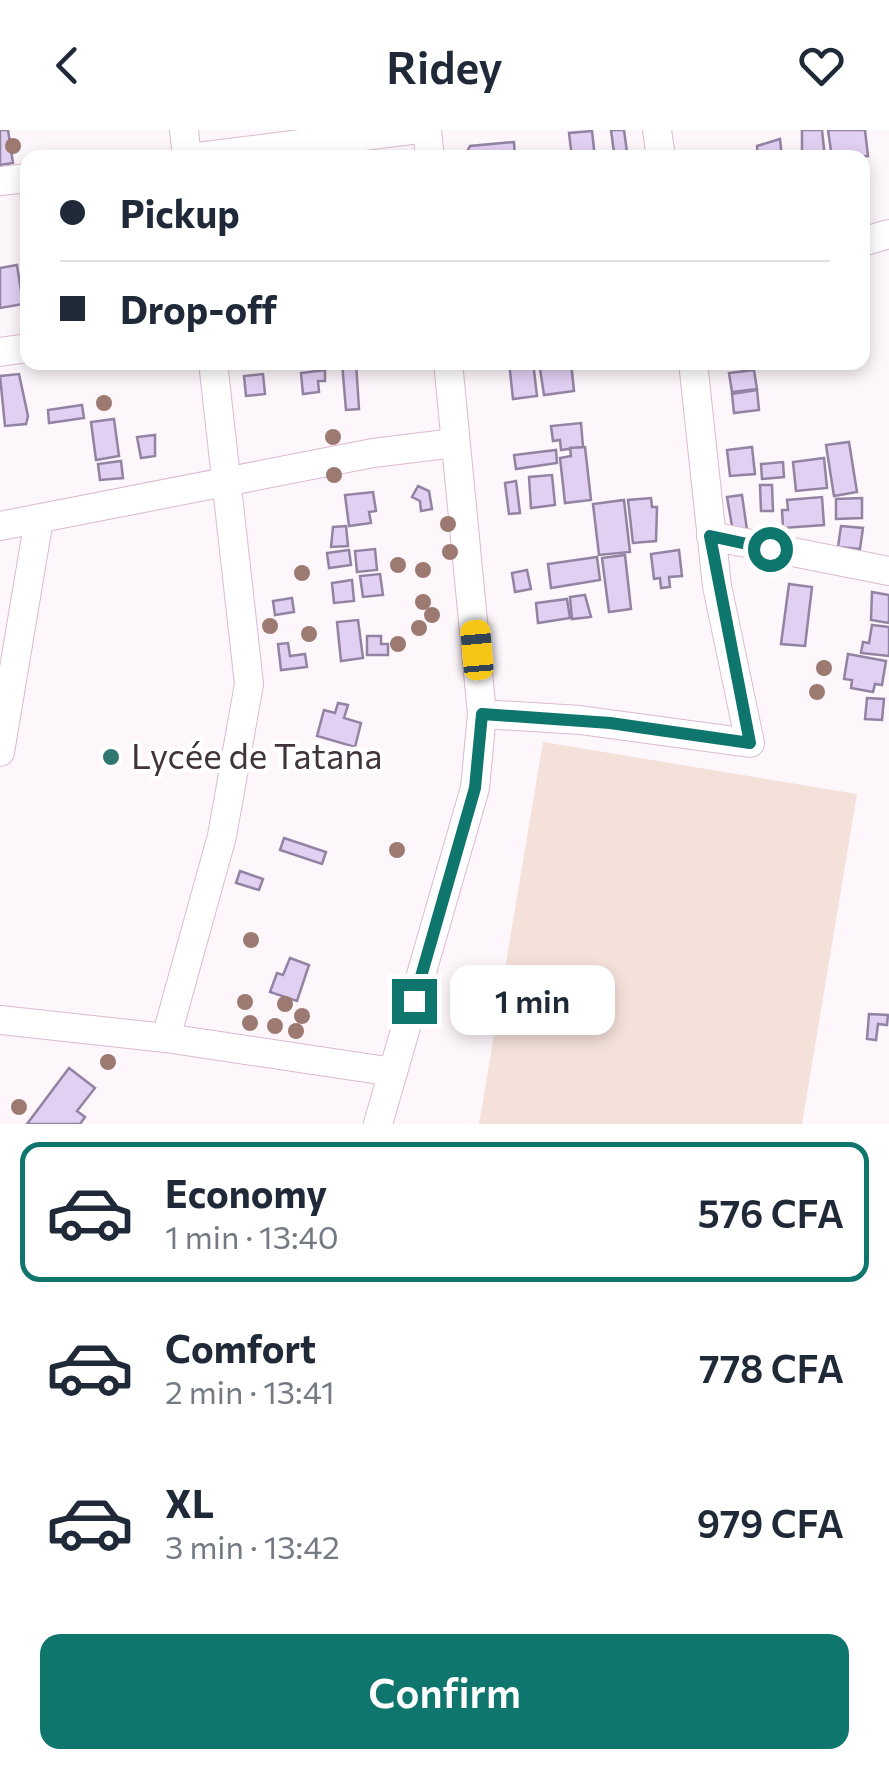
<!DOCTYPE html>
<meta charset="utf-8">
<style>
:root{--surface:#fff;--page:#f6f6f7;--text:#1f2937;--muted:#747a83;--line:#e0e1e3;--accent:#0f766e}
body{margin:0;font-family:Commissioner,sans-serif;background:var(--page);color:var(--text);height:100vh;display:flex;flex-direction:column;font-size:38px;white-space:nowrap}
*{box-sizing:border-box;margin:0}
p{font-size:32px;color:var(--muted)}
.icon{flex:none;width:55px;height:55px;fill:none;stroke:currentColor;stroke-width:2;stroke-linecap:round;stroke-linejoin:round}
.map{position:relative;height:994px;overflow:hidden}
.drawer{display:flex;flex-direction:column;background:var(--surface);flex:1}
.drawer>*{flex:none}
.banner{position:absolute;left:20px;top:20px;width:850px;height:220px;border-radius:20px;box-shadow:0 5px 15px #0003;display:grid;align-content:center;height:220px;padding:0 40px;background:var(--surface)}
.end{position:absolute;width:45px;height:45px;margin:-22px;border:12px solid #0f766e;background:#fff;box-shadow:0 0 0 5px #fff}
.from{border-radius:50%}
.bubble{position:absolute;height:70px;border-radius:20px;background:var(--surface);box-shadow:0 5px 15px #0003;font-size:32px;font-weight:600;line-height:70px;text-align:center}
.car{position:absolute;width:30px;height:60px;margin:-30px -15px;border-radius:12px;box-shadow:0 0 8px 2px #0007;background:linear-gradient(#f5c518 24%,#345 0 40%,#f5c518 0 76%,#345 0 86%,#f5c518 0)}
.banner b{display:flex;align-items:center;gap:35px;height:95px;font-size:38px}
.banner b+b{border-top:2px solid var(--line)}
.banner i{width:25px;height:25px;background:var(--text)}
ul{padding:18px 0 0;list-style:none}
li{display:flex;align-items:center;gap:30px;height:140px;margin:0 20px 15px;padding:0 20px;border:5px solid transparent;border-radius:20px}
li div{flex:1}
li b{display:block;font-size:38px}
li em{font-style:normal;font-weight:600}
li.on{border-color:var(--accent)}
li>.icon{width:90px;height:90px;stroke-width:1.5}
.cta{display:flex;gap:20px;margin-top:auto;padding:20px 40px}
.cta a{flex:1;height:115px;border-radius:20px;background:var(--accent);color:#fff;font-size:40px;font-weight:600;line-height:115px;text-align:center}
header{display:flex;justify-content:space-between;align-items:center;height:130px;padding:0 40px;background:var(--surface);font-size:45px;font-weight:600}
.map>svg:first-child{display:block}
.green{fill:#f4e1da}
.building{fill:#e2d0f3;stroke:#9383a2;stroke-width:2.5}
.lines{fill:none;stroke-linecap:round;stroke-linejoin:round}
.minor-casing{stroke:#dcbad1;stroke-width:30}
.minor{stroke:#fff;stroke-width:28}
.tree{fill:#9d7a71}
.route{stroke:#0f766e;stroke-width:12}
.poi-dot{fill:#2f776f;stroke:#fff;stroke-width:4}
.labels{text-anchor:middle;stroke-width:9;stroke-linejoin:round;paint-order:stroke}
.poi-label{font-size:35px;fill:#41343d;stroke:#fff;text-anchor:start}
</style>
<header><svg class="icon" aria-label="back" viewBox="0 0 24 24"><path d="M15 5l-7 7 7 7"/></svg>Ridey<svg class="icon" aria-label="heart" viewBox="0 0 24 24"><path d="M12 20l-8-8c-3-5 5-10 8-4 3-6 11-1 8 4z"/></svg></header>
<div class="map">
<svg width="889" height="994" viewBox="0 0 889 994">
<rect width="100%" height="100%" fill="#fdf6fb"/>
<polygon class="green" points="543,612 857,664 802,994 479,994"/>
<g class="building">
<polygon points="0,0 8,0 13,33 0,35"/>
<polygon points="611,0 624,0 627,22 614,23"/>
<polygon points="802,0 822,0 825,28 802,28"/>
<polygon points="828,0 865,0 868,26 832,28"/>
<polygon points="592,1 595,28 572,28 569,3"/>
<polygon points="780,9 782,28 758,28 757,16"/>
<polygon points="514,12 515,28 464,28 470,16"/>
<polygon points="17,135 23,174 0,178 0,138"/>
<polygon points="356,232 359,279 346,280 342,233"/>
<polygon points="509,232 533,232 537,266 513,269"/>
<polygon points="539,232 571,232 574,261 544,265"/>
<polygon points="325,240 325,251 318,251 319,262 303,264 301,243"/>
<polygon points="754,240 757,259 732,262 729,243"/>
<polygon points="19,244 28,286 26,294 5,296 0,246"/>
<polygon points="263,244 265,264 246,266 244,246"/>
<polygon points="757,260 759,280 734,283 732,264"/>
<polygon points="82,275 84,288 49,293 48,280"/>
<polygon points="114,289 119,326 96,330 91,292"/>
<polygon points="581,293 583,317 561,320 560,310 553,311 551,296"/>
<polygon points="155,305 155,326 141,328 137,307"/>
<polygon points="849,312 857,362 834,366 826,315"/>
<polygon points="585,317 591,370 565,373 560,328 571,326 570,318"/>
<polygon points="752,317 755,344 730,346 727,320"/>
<polygon points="556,320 557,333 516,339 514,325"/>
<polygon points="824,328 827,358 796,361 793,332"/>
<polygon points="121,331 123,348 100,350 98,334"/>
<polygon points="783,332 784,347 762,349 761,334"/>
<polygon points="552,345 555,375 531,378 529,347"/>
<polygon points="516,351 520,383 509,384 505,353"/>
<polygon points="760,355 772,355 773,381 761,381"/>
<polygon points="418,356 429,361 432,379 421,381 420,371 412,367"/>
<polygon points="373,362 376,381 369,382 371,393 349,396 345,365"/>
<polygon points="742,365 747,400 733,402 727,367"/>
<polygon points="822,367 824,395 783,398 782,380 788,380 787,370"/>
<polygon points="651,368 652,377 657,377 656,411 633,413 628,370"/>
<polygon points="862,368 862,388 836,389 836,369"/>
<polygon points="624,370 630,422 599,425 593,374"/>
<polygon points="346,396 348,416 331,417 333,397"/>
<polygon points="841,396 863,398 860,419 838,417"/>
<polygon points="375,419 377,440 357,442 355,421"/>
<polygon points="349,420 351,435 329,438 327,423"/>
<polygon points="679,420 682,446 669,447 670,457 661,458 660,448 654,449 651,424"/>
<polygon points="625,425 631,479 609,482 602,428"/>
<polygon points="597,427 600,450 551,458 548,434"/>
<polygon points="527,440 531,459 515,462 512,443"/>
<polygon points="380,444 383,465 363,467 360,446"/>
<polygon points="352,450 354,471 334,473 332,453"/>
<polygon points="789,454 812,457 805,516 781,514"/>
<polygon points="872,462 889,465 889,493 871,490"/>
<polygon points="585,465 591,487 572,489 570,467"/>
<polygon points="292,468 294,482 275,485 273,471"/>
<polygon points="567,469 570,488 538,493 536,473"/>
<polygon points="358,490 363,528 341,531 337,492"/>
<polygon points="872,495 889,497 889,526 861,523 863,512 869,513"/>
<polygon points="367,506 381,506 381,514 388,514 388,525 367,525"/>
<polygon points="288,513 290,526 305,524 307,537 281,540 278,514"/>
<polygon points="848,524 886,531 882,555 875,554 873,562 851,558 852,550 844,549"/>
<polygon points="867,568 884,569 882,590 865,589"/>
<polygon points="338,573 348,575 344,588 361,593 355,617 317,606 324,580 335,583"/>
<polygon points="284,708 326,722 322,734 280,720"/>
<polygon points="240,741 263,749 259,760 236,753"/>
<polygon points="290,828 309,835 297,871 270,862 277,843 283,845"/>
<polygon points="869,884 888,885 887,895 878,894 876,910 867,909"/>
<polygon points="69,938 95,958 77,981 85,987 80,994 27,994"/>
</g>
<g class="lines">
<g class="minor-casing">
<g id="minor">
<polyline points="184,0 187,28"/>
<polyline points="427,0 430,28"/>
<polyline points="657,0 661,28"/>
<polyline points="189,28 411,0"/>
<polyline points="0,51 28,48"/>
<polyline points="862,112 889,104"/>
<polyline points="0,222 28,218"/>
<polyline points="213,232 249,554 222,706 166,908 393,942"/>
<polyline points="448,232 482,584 580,590 750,613 717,456 693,232"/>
<polyline points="0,396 373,323 455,313"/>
<polyline points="711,406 889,441"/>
<polyline points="0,622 39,389"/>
<polyline points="0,890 166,908"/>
<polyline points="378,994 475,658 482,584"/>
</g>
</g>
<use href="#minor" class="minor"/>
</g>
<g class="tree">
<circle cx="13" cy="16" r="8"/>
<circle cx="104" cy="273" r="8"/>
<circle cx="333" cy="307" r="8"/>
<circle cx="334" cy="345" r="8"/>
<circle cx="448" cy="394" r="8"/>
<circle cx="450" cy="422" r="8"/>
<circle cx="398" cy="435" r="8"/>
<circle cx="423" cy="440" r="8"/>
<circle cx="302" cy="443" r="8"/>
<circle cx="423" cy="472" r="8"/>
<circle cx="432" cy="485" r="8"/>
<circle cx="270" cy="496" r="8"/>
<circle cx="419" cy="498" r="8"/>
<circle cx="309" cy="504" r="8"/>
<circle cx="398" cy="514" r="8"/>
<circle cx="824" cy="538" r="8"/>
<circle cx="817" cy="562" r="8"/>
<circle cx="397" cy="720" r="8"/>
<circle cx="251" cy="810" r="8"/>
<circle cx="245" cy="872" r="8"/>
<circle cx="285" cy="874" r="8"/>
<circle cx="302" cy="886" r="8"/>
<circle cx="250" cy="893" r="8"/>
<circle cx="275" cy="896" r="8"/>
<circle cx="296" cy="901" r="8"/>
<circle cx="108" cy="932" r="8"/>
<circle cx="19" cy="977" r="8"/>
</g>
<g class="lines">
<polyline class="route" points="414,871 475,658 482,584 610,593 750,613 710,406 770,419"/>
</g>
<circle class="poi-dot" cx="111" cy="627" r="10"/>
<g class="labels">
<g class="poi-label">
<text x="131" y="639">Lycée de Tatana</text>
</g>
</g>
</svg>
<i class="end from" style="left:770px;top:419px"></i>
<i class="end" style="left:414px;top:871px"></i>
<div class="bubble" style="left:450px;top:835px;width:165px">1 min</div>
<i class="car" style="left:477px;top:520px;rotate:355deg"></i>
<div class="banner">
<b><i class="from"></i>Pickup</b>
<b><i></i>Drop-off</b>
</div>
</div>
<section class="drawer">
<ul>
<li class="on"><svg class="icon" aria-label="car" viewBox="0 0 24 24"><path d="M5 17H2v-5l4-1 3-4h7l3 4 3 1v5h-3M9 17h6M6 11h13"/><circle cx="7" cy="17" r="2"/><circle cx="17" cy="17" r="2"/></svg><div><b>Economy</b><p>1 min · 13:40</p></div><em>576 CFA</em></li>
<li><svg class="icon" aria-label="car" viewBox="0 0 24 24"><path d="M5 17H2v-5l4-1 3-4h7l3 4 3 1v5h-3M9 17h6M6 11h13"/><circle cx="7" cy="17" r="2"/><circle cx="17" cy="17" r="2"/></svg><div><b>Comfort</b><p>2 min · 13:41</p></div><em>778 CFA</em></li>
<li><svg class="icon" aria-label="car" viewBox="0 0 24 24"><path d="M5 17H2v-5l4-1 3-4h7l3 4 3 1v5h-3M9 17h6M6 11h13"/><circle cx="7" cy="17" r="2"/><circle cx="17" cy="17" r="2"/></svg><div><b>XL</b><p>3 min · 13:42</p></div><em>979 CFA</em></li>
</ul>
<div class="cta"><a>Confirm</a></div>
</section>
